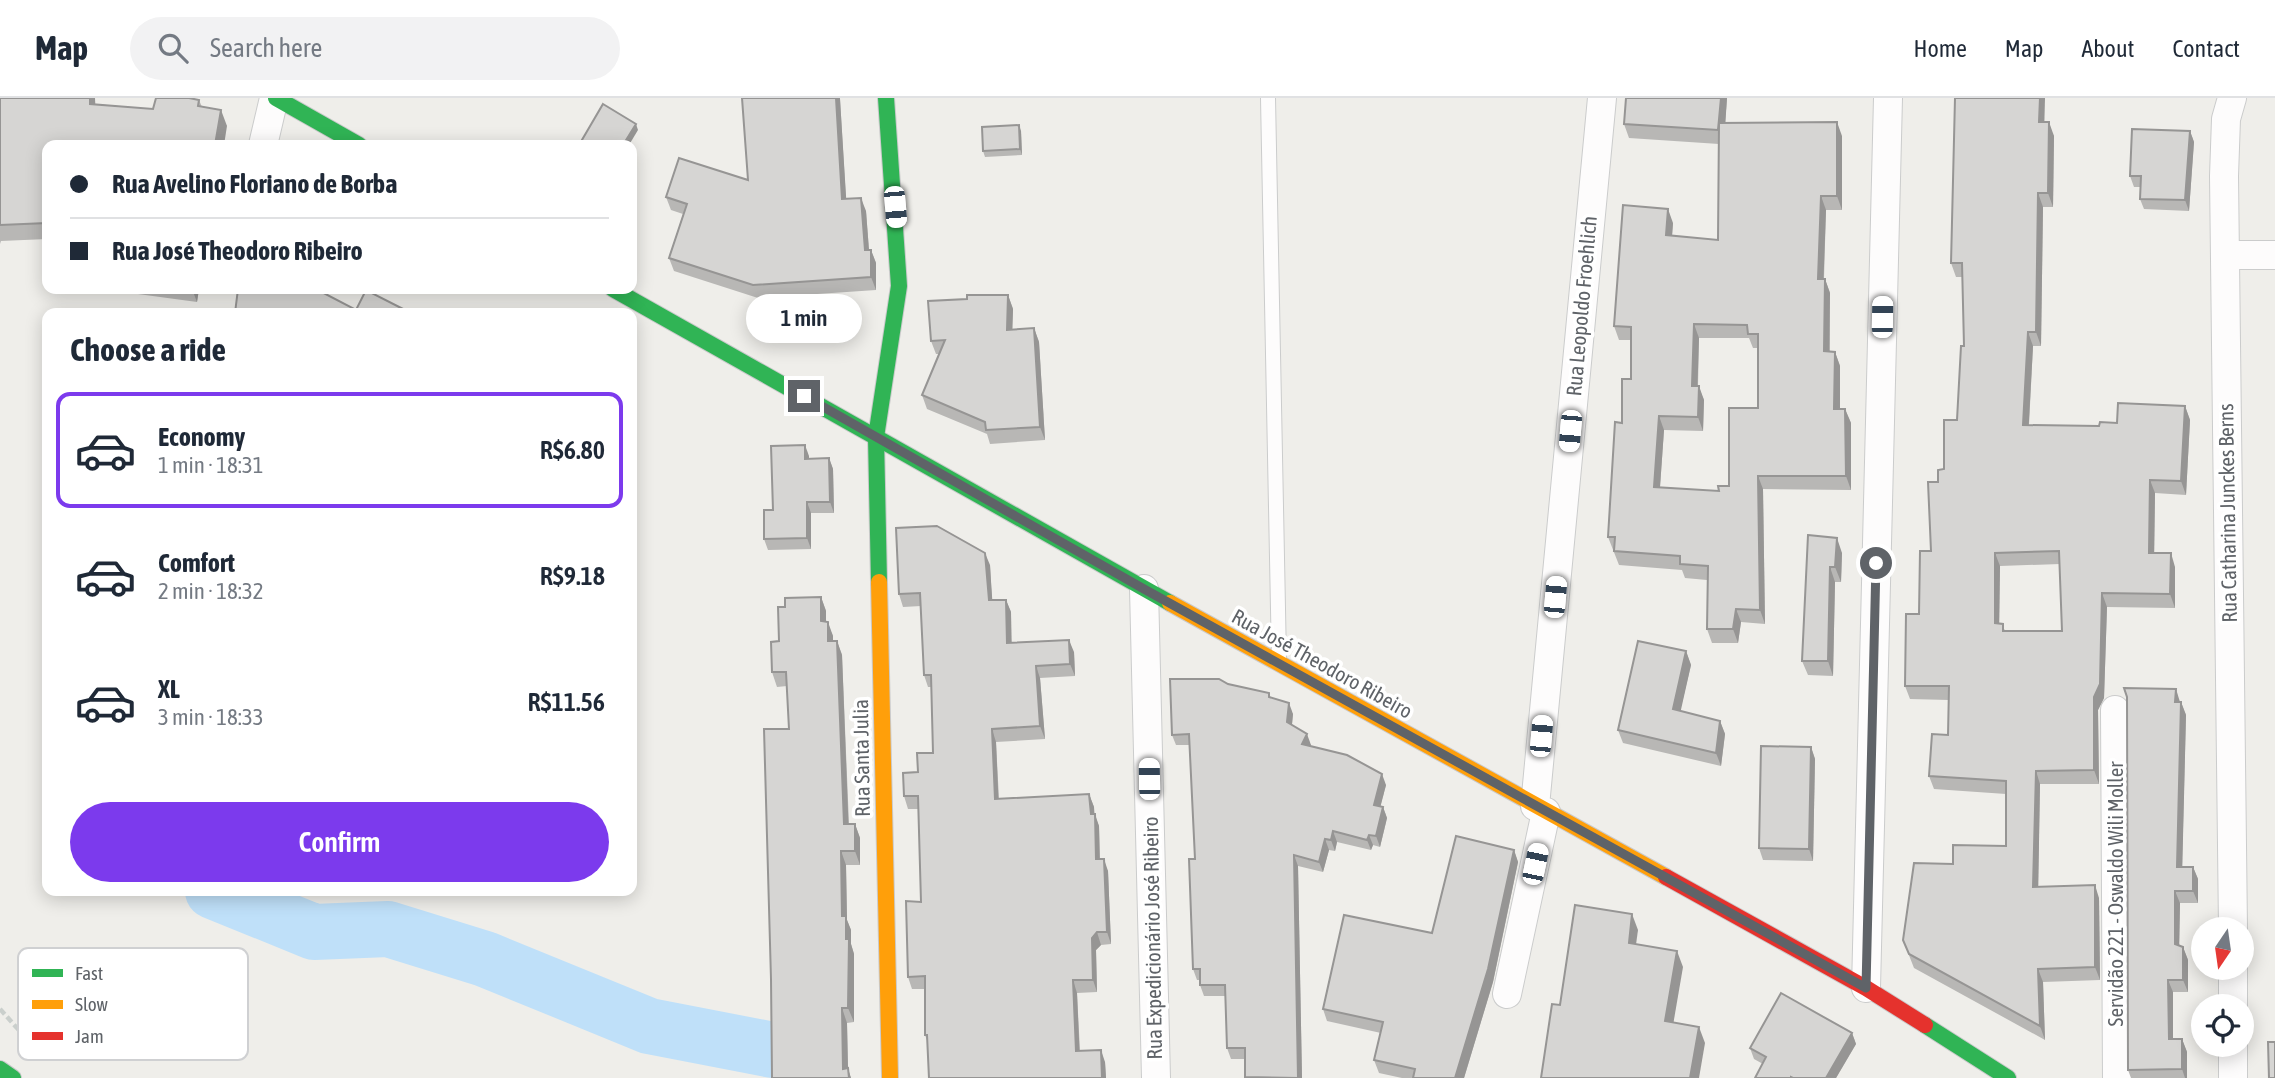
<!DOCTYPE html>
<meta charset="utf-8">
<style>
:root{--surface:#fff;--page:#f2f2f3;--text:#1f2937;--muted:#747a83;--line:#e0e1e3;--accent:#7c3aed}
body{margin:0;font-family:"Asap Condensed",sans-serif;background:var(--page);color:var(--text);height:100vh;display:flex;flex-direction:column;font-size:26px;white-space:nowrap}
*{box-sizing:border-box;margin:0}
p{font-size:23px;color:var(--muted)}
.icon{flex:none;width:38px;height:38px;fill:none;stroke:currentColor;stroke-width:2;stroke-linecap:round;stroke-linejoin:round}
.map{position:relative;flex:1;overflow:hidden}
.drawer{position:absolute;left:42px;top:210px;width:595px;height:588px;display:flex;flex-direction:column;background:var(--surface);border-radius:14px;box-shadow:0 4px 18px #0003}
.drawer>*{flex:none}
.banner{position:absolute;left:42px;top:42px;width:595px;height:154px;border-radius:14px;box-shadow:0 4px 18px #0003;display:grid;align-content:center;height:154px;padding:0 28px;background:var(--surface)}
.needle{width:46px;rotate:193deg}
.controls{position:absolute;left:2191px;top:819px;display:grid;gap:14px}
.controls a{display:grid;place-items:center;width:63px;height:63px;border-radius:50%;background:var(--surface);box-shadow:0 4px 18px #0003;font-size:35px}
.end{position:absolute;width:32px;height:32px;margin:-16px;border:9px solid #5f6368;background:#fff;box-shadow:0 0 0 4px #fff}
.from{border-radius:50%}
.bubble{position:absolute;height:49px;border-radius:24px;background:var(--surface);box-shadow:0 4px 18px #0003;font-size:23px;font-weight:600;line-height:49px;text-align:center}
.car{position:absolute;width:21px;height:42px;margin:-21px -10px;border-radius:9px;box-shadow:0 0 5px 2px #0007;background:linear-gradient(#fff 24%,#345 0 40%,#fff 0 76%,#345 0 86%,#fff 0)}
.banner b{display:flex;align-items:center;gap:24px;height:66px;font-size:26px}
.banner b+b{border-top:2px solid var(--line)}
.banner i{width:18px;height:18px;background:var(--text)}
ul{padding:0;list-style:none}
li{display:flex;align-items:center;gap:21px;height:116px;margin:0 14px 10px;padding:0 14px;border:4px solid transparent;border-radius:14px}
li div{flex:1}
li b{display:block;font-size:26px}
li em{font-style:normal;font-weight:600}
li.on{border-color:var(--accent)}
li>.icon{width:63px;height:63px;stroke-width:1.5}
h2{padding:0 28px;font-size:32px;line-height:84px}
.button{display:flex;gap:14px;margin-top:auto;padding:14px 28px}
.button a{flex:1;height:80px;border-radius:42px;background:var(--accent);color:#fff;font-size:28px;font-weight:600;line-height:80px;text-align:center}
header{display:flex;align-items:center;gap:42px;box-sizing:border-box;height:98px;padding:0 35px;background:var(--surface);border-bottom:2px solid var(--line)}
header strong{font-size:33px}
nav{display:flex;gap:38px;margin-inline-start:auto;font-size:24px}
.search{width:490px;height:63px;background:var(--page);display:flex;align-items:center;gap:18px;box-sizing:border-box;padding:0 24px;border-radius:38px;color:var(--muted);font-size:26px}
.map>svg:first-child{display:block}
.lines{fill:none;stroke-linecap:round;stroke-linejoin:round}
.river{stroke:#bfe0f9;stroke-width:56}
.lane-casing{stroke:#cbcccc;stroke-width:16}
.street-casing{stroke:#cbcccc;stroke-width:30}
.fast-casing{stroke:#cacacb;stroke-width:18}
.slow-casing{stroke:#cacacb;stroke-width:18}
.jam-casing{stroke:#cacacb;stroke-width:18}
.path{stroke:#cacfcc;stroke-width:4.5;stroke-dasharray:7 3.5;stroke-linecap:butt}
.lane{stroke:#fdfcfc;stroke-width:14}
.street{stroke:#fdfcfc;stroke-width:28}
.fast{stroke:#30b455;stroke-width:16}
.slow{stroke:#ff9f0a;stroke-width:16}
.jam{stroke:#e5322d;stroke-width:16}
.wall{fill:#b8b7b5;fill-rule:evenodd}
.shaded-wall{fill:#969594}
.building{fill:#d6d5d3;stroke:#969594;stroke-width:2;fill-rule:evenodd}
.route{stroke:#5f6368;stroke-width:9}
.labels{text-anchor:middle;stroke-width:7;stroke-linejoin:round;paint-order:stroke}
.street-label{font-size:21px;fill:#5f6368;stroke:#fff}
.key{fill:#fff;stroke:#cfd0d2;stroke-width:2}
.key-label{font-size:19px;fill:#5f6368}
</style>
<header>
<strong>Map</strong>
<div class="search"><svg class="icon" aria-label="search" viewBox="0 0 24 24"><circle cx="10" cy="10" r="6"/><path d="M15 15l6 6"/></svg>Search here</div>
<nav><a>Home</a><a>Map</a><a>About</a><a>Contact</a></nav>
</header>
<div class="map">
<svg width="2275" height="980" viewBox="0 0 2275 980">
<rect width="100%" height="100%" fill="#efeeea"/>
<g class="lines">
<polyline class="river" points="213,793 314,834 388,831 485,861 649,928 773,952"/>
<g class="lane-casing">
<polyline id="lane" points="1268,0 1279,562"/>
</g>
<g class="street-casing">
<g id="street">
<polyline points="2232,0 2226,21 2224,78 2233,831"/>
<polyline points="263,47 274,0"/>
<polyline points="2226,157 2275,157"/>
<polyline points="1144,491 1156,980"/>
<polyline points="2115,612 2117,980"/>
<polyline points="1535,708 1602,0"/>
<polyline points="2233,870 2233,908"/>
<polyline points="1866,890 1888,0"/>
<polyline points="1507,896 1546,714"/>
<polyline points="2233,980 2233,947"/>
</g>
</g>
<g class="fast-casing">
<g id="fast">
<polyline points="276,0 359,47"/>
<polyline points="613,191 1170,505"/>
<polyline points="879,484 876,339 899,188 886,0"/>
<polyline points="1925,927 2008,980"/>
<polyline points="0,971 13,980"/>
</g>
</g>
<g class="slow-casing">
<g id="slow">
<polyline points="879,484 890,980"/>
<polyline points="1170,505 1666,779"/>
</g>
</g>
<g class="jam-casing">
<polyline id="jam" points="1666,779 1866,890 1925,927"/>
</g>
<polyline class="path" points="0,911 34,949"/>
<use href="#lane" class="lane"/>
<use href="#street" class="street"/>
<use href="#fast" class="fast"/>
<use href="#slow" class="slow"/>
<use href="#jam" class="jam"/>
</g>
<g class="wall">
<polygon points="0,0 95,0 95,6 153,11 199,2 202,9 227,28 47,47 47,141 1,143 0,146"/>
<path d="M1626 0H1727L1725 25 1842 38V112H1826L1824 181H1825L1830 195V254H1835L1840 268V311H1845L1851 325V392L1763 391 1765 526 1741 524 1738 545H1712L1707 531V482L1685 480 1682 472 1619 467 1608 439 1622 325 1631 281V242H1619L1614 228 1673 125 1672 138 1718 142 1719 46 1629 40 1624 26ZM1699 240H1749L1753 250H1758V310L1729 388 1719 393 1660 389 1664 332 1703 333 1704 302 1698 288Z"/>
<polygon points="840,1 846,101 866,113 869,152 871,152 876,165 876,192 758,200 674,173 669,160 683,116 671,112 666,99 748,82"/>
<path d="M2045 24 2054 38 2053 109H2043L2041 248H2033L2029 327 2099 328 2117 325 2185 308 2190 322 2186 397 2155 395 2154 455 2175 469V510L2107 509 2104 600 2098 612 2099 686H2040L2038 789 2099 800 2100 882 2043 884 2045 942 1914 870 1903 842 1953 766 2006 748V696L1934 691 1929 678 1948 637 1949 602 1910 601 1905 588 1931 453 1938 384 1944 371 1957 322 1964 248 1962 179H1956L1951 165ZM2060 466 2062 533H2006L1999 526 2000 468Z"/>
<polygon points="1021,33 1022,57 985,59 983,53"/>
<polygon points="2190,33 2194,44 2189,113 2144,111 2140,101 2140,89 2134,89 2130,78"/>
<polygon points="101,191 199,191 197,204"/>
<polygon points="1008,197 1013,211 1012,232 1034,230 1039,244 1045,342 990,346 987,336 927,311 922,297 939,256 936,256 931,243 967,201"/>
<polygon points="809,358 809,361 829,360 833,371 834,415 811,415 811,451 768,452 764,441 773,412"/>
<polygon points="1808,437 1842,455 1841,484 1835,484 1833,578 1808,577 1802,563"/>
<polygon points="990,467 992,502 1006,502 1011,514 1011,545 1074,554 1075,578 1040,580 1045,641 996,644 999,701 1089,696 1094,709 1094,716 1099,728 1100,761 1108,773 1111,846 1101,847 1096,852 1097,894 1077,895 1080,953 1105,964 1106,980 929,980 928,945 925,937 925,891 912,891 908,879 921,804 918,711 908,711 904,698 918,674 933,655 931,589 928,589 924,577 921,508 903,509 899,496"/>
<polygon points="821,499 826,513 826,523 833,538 833,543 837,543 842,557 849,726 855,726 860,740 860,767 846,767 847,822 851,832 851,846 854,856 854,924 847,925 848,971 851,980 772,980 789,631 787,588 777,589 772,574 779,543 785,509"/>
<polygon points="1686,553 1691,567 1680,613 1720,623 1725,636 1721,668 1623,645 1618,632"/>
<polygon points="1228,586 1271,600 1293,616 1292,627 1311,647 1311,648 1386,687 1380,709 1383,709 1387,720 1380,749 1373,747 1371,752 1337,744 1335,753 1329,752 1323,774 1298,768 1302,980 1246,980 1245,961 1231,961 1227,950 1225,898 1204,898 1200,887 1200,882 1197,882 1193,871 1195,761 1190,647 1176,647 1172,637"/>
<polygon points="2180,604 2181,604 2186,617 2182,769 2193,769 2198,781 2198,805 2180,805 2179,848 2183,849 2188,862 2188,894 2173,894 2173,941 2182,941 2187,954 2187,980 2131,980 2128,972"/>
<polygon points="1811,649 1815,661 1813,763 1763,762 1759,750"/>
<polygon points="1514,752 1518,764 1493,884 1464,980 1402,980 1379,975 1374,962 1381,935 1327,923 1323,911 1432,835"/>
<polygon points="1852,935 1856,946 1836,980 1755,980 1763,966 1754,961 1750,950"/>
</g>
<g class="shaded-wall">
<polygon points="90,0 95,0 96,22 90,6"/>
<polygon points="836,0 840,0 840,1 847,114 842,101"/>
<polygon points="1721,0 1727,0 1724,46 1718,32"/>
<polygon points="2040,0 2045,0 2044,38 2039,24"/>
<polygon points="221,12 227,28 224,47 215,47"/>
<polygon points="1837,24 1842,38 1842,112 1837,98"/>
<polygon points="2049,24 2054,38 2053,109 2048,95"/>
<polygon points="636,26 638,32 629,47 623,47"/>
<polygon points="1019,27 1021,33 1022,57 1020,51"/>
<polygon points="2190,33 2194,44 2189,113 2185,102"/>
<polygon points="2038,95 2043,109 2041,248 2036,234"/>
<polygon points="1821,98 1826,112 1823,195 1818,181"/>
<polygon points="861,100 866,113 870,166 865,152"/>
<polygon points="1668,111 1673,125 1671,151 1666,137"/>
<polygon points="871,152 876,165 876,192 871,179"/>
<polygon points="1825,181 1830,195 1829,267 1824,253"/>
<polygon points="192,191 199,191 197,204"/>
<polygon points="1008,197 1013,211 1012,245 1007,232"/>
<polygon points="1694,226 1699,240 1697,302 1692,288"/>
<polygon points="1034,230 1039,244 1045,342 1040,329"/>
<polygon points="2028,234 2033,248 2028,340 2023,327"/>
<polygon points="1835,254 1840,268 1840,324 1834,311"/>
<polygon points="1699,288 1704,302 1703,333 1698,319"/>
<polygon points="2185,308 2190,322 2186,397 2181,383"/>
<polygon points="1845,311 1851,325 1851,392 1846,378"/>
<polygon points="1659,318 1664,332 1659,403 1654,389"/>
<polygon points="805,347 809,358 809,372 805,361"/>
<polygon points="829,360 833,371 834,415 830,404"/>
<polygon points="1758,378 1763,391 1765,526 1760,512"/>
<polygon points="2150,382 2155,395 2154,468 2149,455"/>
<polygon points="807,404 811,415 811,451 807,440"/>
<polygon points="1837,440 1842,455 1841,484 1835,469"/>
<polygon points="985,455 990,467 993,514 989,502"/>
<polygon points="1995,455 2000,468 1999,539 1995,525"/>
<polygon points="2171,455 2175,469 2175,510 2170,496"/>
<polygon points="1830,469 1835,484 1833,578 1828,563"/>
<polygon points="2102,495 2107,509 2104,600 2098,612 2099,686 2094,672 2094,599"/>
<polygon points="821,499 826,513 826,537 821,523"/>
<polygon points="1006,502 1011,514 1012,558 1007,545"/>
<polygon points="1736,511 1741,524 1738,545 1733,531"/>
<polygon points="828,524 833,538 833,558 828,543"/>
<polygon points="1069,542 1074,554 1075,578 1070,566"/>
<polygon points="837,543 842,557 849,740 844,726"/>
<polygon points="1686,553 1691,567 1678,625 1673,611"/>
<polygon points="1036,568 1040,580 1045,641 1040,628"/>
<polygon points="2176,591 2180,604 2175,604"/>
<polygon points="2181,604 2186,617 2182,781 2177,769"/>
<polygon points="1289,605 1293,616 1291,635 1287,624"/>
<polygon points="1720,623 1725,636 1721,668 1716,655"/>
<polygon points="992,631 996,644 999,714 995,701"/>
<polygon points="1307,636 1311,647 1306,657 1302,646"/>
<polygon points="1811,649 1815,661 1813,763 1809,751"/>
<polygon points="2036,673 2040,686 2038,803 2033,789"/>
<polygon points="1382,676 1386,687 1378,718 1374,707"/>
<polygon points="1089,696 1094,709 1095,723 1095,716 1099,728 1100,773 1096,761"/>
<polygon points="1383,709 1387,720 1380,749 1376,738"/>
<polygon points="855,726 860,740 860,767 855,753"/>
<polygon points="1333,733 1337,744 1335,753 1331,742"/>
<polygon points="1369,737 1373,747 1371,752 1367,742"/>
<polygon points="1325,741 1329,752 1323,774 1319,764"/>
<polygon points="1514,752 1518,764 1493,884 1464,980 1455,980"/>
<polygon points="841,753 846,767 847,822 851,832 851,846 854,856 854,924 848,910 846,841 842,818"/>
<polygon points="1294,757 1298,768 1302,980 1298,980"/>
<polygon points="1104,761 1108,773 1111,846 1107,834"/>
<polygon points="2193,769 2198,781 2198,805 2193,793"/>
<polygon points="2095,787 2099,800 2100,882 2095,869"/>
<polygon points="2175,793 2180,805 2179,859 2175,846"/>
<polygon points="1632,816 1638,832 1634,861 1629,845"/>
<polygon points="1097,834 1101,847 1096,852 1097,894 1093,882 1092,840"/>
<polygon points="2183,849 2188,862 2188,894 2183,882"/>
<polygon points="1677,853 1683,869 1671,939 1665,923"/>
<polygon points="2038,871 2043,884 2045,942 2040,928"/>
<polygon points="1073,882 1077,895 1080,965 1076,953"/>
<polygon points="2168,882 2173,894 2173,954 2169,941"/>
<polygon points="842,910 847,925 848,971 851,980 849,980 843,971"/>
<polygon points="1699,929 1705,945 1699,980 1690,980"/>
<polygon points="1852,935 1856,946 1836,980 1826,980"/>
<polygon points="2182,941 2187,954 2187,980 2185,980 2182,971"/>
<polygon points="1101,952 1105,964 1106,980 1102,980"/>
</g>
<g class="building">
<polygon points="0,0 90,0 90,6 153,11 156,0 189,0 199,2 198,8 221,12 215,47 47,47 47,125 0,127"/>
<polygon points="742,0 836,0 842,101 861,100 865,152 871,152 871,179 753,187 669,160 687,106 666,99 679,60 748,82"/>
<polygon points="1626,0 1721,0 1718,32 1624,26"/>
<path d="M1955 0H2040L2039 24H2049L2048 95H2038L2036 234H2028L2023 327 2099 328 2100 324 2117 325 2118 305 2185 308 2181 383 2150 382 2149 455H2171L2170 496 2102 495 2100 586 2094 599V672L2036 673 2033 789 2095 787V869L2038 871 2040 928 1909 856 1903 842 1914 765 1953 766V747L2006 748V683L1929 678 1932 636 1948 637 1949 588H1905L1906 516H1919L1920 453H1931L1928 384H1938V372L1944 371V322H1957L1961 248H1964L1962 165H1951ZM2059 453 2062 533H2003V526L1995 525V455Z"/>
<polygon points="603,6 636,26 623,47 579,47"/>
<path d="M1837 24V98H1821L1818 181H1825L1824 253 1835 254 1834 311H1845L1846 378H1758L1760 512 1736 511 1733 531H1707L1708 468 1680 466V458L1614 453 1615 439H1608L1615 324 1622 325V281H1631V229L1614 228 1623 107 1668 111 1666 137 1718 142 1719 25ZM1694 226 1747 227 1748 236H1758V310H1729V388H1718L1719 393 1654 389 1659 318 1698 319 1699 288H1692Z"/>
<polygon points="1019,27 1020,51 983,53 982,29"/>
<polygon points="2132,31 2190,33 2185,102 2140,101 2141,78 2130,78"/>
<polygon points="238,191 316,191 356,212 366,192 411,215 235,215"/>
<polygon points="967,197 1008,197 1007,232 1034,230 1040,329 986,332 985,324 922,297 945,242 931,243 928,203 967,201"/>
<polygon points="805,347 805,361 829,360 830,404 807,404 807,440 764,441 764,412 773,412 771,348"/>
<polygon points="937,428 985,455 989,502 1006,502 1007,545 1069,542 1070,566 1036,568 1040,628 992,631 995,701 1089,696 1091,716 1095,716 1096,761 1104,761 1107,834 1097,834 1092,840 1093,882 1073,882 1076,953 1101,952 1102,980 929,980 927,937 925,937 925,878 908,879 906,803 921,804 918,698 904,698 903,675 918,674 917,655 933,655 931,577 924,577 920,495 899,496 896,430"/>
<polygon points="1808,437 1837,440 1835,469 1830,469 1828,563 1802,563"/>
<polygon points="821,499 821,523 828,524 828,543 837,543 844,726 855,726 855,753 841,753 842,818 846,818 846,841 849,841 848,910 842,910 843,971 848,970 849,980 772,980 771,881 764,631 789,631 786,574 772,574 771,544 779,543 778,509 785,509 785,500"/>
<polygon points="1638,543 1686,553 1673,611 1720,623 1716,655 1618,632"/>
<polygon points="1170,581 1219,581 1228,586 1269,595 1269,599 1289,605 1287,624 1307,636 1302,646 1347,657 1382,676 1374,707 1383,709 1376,738 1369,737 1367,742 1333,733 1331,742 1325,741 1319,764 1294,757 1298,980 1245,979 1245,950 1227,950 1225,887 1200,887 1200,871 1193,871 1189,761 1195,761 1189,636 1172,637"/>
<polygon points="2124,590 2176,591 2175,604 2181,604 2177,769 2193,769 2193,793 2175,793 2175,846 2183,849 2183,882 2168,882 2169,941 2182,941 2182,971 2128,972 2127,599"/>
<polygon points="1761,648 1811,649 1809,751 1759,750"/>
<polygon points="1456,738 1514,752 1488,871 1455,980 1413,980 1415,971 1374,962 1383,924 1323,911 1344,817 1432,835"/>
<polygon points="1575,807 1632,816 1629,845 1677,853 1665,923 1699,929 1690,980 1541,980 1552,906 1560,907"/>
<polygon points="1781,895 1852,935 1826,980 1793,980 1791,979 1791,980 1755,980 1766,959 1750,950"/>
<polygon points="2268,944 2275,944 2275,980 2269,980"/>
</g>
<g class="lines">
<polyline class="route" points="804,298 1144,491 1866,890 1876,465"/>
</g>
<g class="labels">
<g class="street-label">
<text transform="translate(1582 208) rotate(-85)" y="7">Rua Leopoldo Froehlich</text>
<text transform="translate(2228 415) rotate(-91)" y="7">Rua Catharina Junckes Berns</text>
<text transform="translate(1322 566) rotate(29)" y="7">Rua José Theodoro Ribeiro</text>
<text transform="translate(862 660) rotate(-91)" y="7">Rua Santa Julia</text>
<text transform="translate(2116 796) rotate(-90)" y="7">Servidão 221 - Oswaldo Wili Moller</text>
<text transform="translate(1153 840) rotate(-91)" y="7">Rua Expedicionário José Ribeiro</text>
</g>
</g>
<rect x="18" y="850" width="230" height="112" rx="10" class="key"/>
<rect x="32" y="871" width="31" height="8" fill="#30b455"/>
<rect x="32" y="902" width="31" height="9" fill="#ff9f0a"/>
<rect x="32" y="934" width="31" height="8" fill="#e5322d"/>
<g class="key-label">
<text x="75" y="882">Fast</text>
<text x="75" y="913">Slow</text>
<text x="75" y="945">Jam</text>
</g>
</svg>
<div class="controls">
<a><svg class="needle" viewBox="-14 -14 28 28"><path d="M0-13l5 13h-10z" fill="#e53935"/><path d="M0 13l5-13h-10z" fill="#747a83"/></svg></a>
<a><svg class="icon" aria-label="locate" viewBox="0 0 24 24"><circle cx="12" cy="12" r="6"/><path d="M12 2v4M12 18v4M2 12h4M18 12h4"/></svg></a>
</div>
<i class="end from" style="left:1876px;top:465px"></i>
<i class="end" style="left:804px;top:298px"></i>
<div class="bubble" style="left:746px;top:196px;width:116px">1 min</div>
<i class="car" style="left:895px;top:109px;rotate:175deg"></i>
<i class="car" style="left:1882px;top:219px;rotate:1deg"></i>
<i class="car" style="left:1570px;top:333px;rotate:185deg"></i>
<i class="car" style="left:1555px;top:499px;rotate:5deg"></i>
<i class="car" style="left:1541px;top:638px;rotate:5deg"></i>
<i class="car" style="left:1149px;top:681px;rotate:359deg"></i>
<i class="car" style="left:1535px;top:766px;rotate:12deg"></i>
<div class="banner">
<b><i class="from"></i>Rua Avelino Floriano de Borba</b>
<b><i></i>Rua José Theodoro Ribeiro</b>
</div>
<section class="drawer">
<h2>Choose a ride</h2>
<ul>
<li class="on"><svg class="icon" aria-label="car" viewBox="0 0 24 24"><path d="M5 17H2v-5l4-1 3-4h7l3 4 3 1v5h-3M9 17h6M6 11h13"/><circle cx="7" cy="17" r="2"/><circle cx="17" cy="17" r="2"/></svg><div><b>Economy</b><p>1 min · 18:31</p></div><em>R$6.80</em></li>
<li><svg class="icon" aria-label="car" viewBox="0 0 24 24"><path d="M5 17H2v-5l4-1 3-4h7l3 4 3 1v5h-3M9 17h6M6 11h13"/><circle cx="7" cy="17" r="2"/><circle cx="17" cy="17" r="2"/></svg><div><b>Comfort</b><p>2 min · 18:32</p></div><em>R$9.18</em></li>
<li><svg class="icon" aria-label="car" viewBox="0 0 24 24"><path d="M5 17H2v-5l4-1 3-4h7l3 4 3 1v5h-3M9 17h6M6 11h13"/><circle cx="7" cy="17" r="2"/><circle cx="17" cy="17" r="2"/></svg><div><b>XL</b><p>3 min · 18:33</p></div><em>R$11.56</em></li>
</ul>
<div class="button"><a>Confirm</a></div>
</section>
</div>
